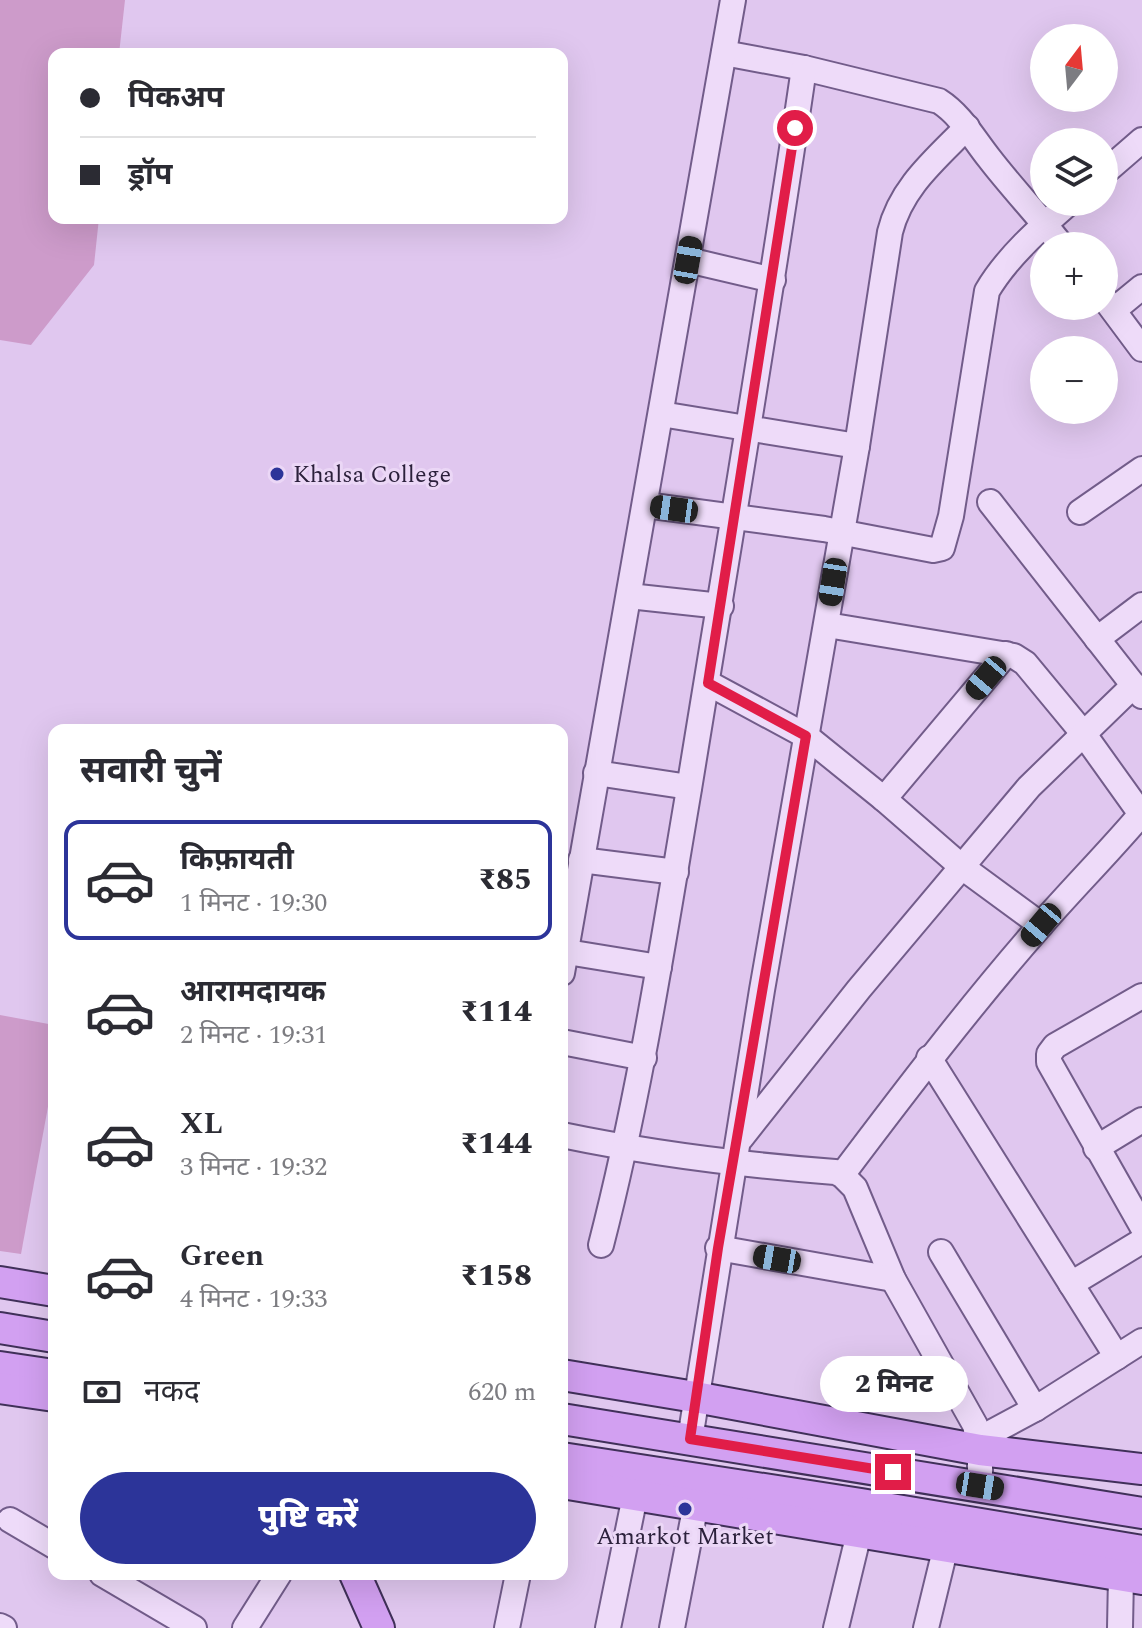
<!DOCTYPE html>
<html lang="hi">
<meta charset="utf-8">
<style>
:root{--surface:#fff;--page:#f2f2f3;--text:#2b2b33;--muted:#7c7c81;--line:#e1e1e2;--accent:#2c3499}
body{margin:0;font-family:Spectral,"Noto Sans Devanagari",serif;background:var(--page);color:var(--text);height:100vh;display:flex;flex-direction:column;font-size:30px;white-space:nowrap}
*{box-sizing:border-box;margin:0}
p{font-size:26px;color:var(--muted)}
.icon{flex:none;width:44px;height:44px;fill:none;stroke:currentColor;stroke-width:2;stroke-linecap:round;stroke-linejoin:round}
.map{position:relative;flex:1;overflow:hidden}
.details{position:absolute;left:48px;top:724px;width:520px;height:856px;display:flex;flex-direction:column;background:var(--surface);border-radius:16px;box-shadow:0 8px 32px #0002}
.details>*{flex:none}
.top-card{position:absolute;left:48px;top:48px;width:520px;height:176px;border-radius:16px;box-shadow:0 8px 32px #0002;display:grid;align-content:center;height:176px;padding:0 32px;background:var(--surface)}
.needle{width:52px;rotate:16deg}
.buttons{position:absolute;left:1030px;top:24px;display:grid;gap:16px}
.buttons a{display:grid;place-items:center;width:88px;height:88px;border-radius:50%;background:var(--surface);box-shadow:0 8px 32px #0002;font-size:40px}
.end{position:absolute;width:36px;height:36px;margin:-18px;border:10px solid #e11d48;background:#fff;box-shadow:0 0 0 4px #fff}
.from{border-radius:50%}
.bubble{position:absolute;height:56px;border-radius:28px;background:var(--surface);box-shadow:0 8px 32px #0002;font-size:26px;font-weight:800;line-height:56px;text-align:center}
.car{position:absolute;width:24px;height:48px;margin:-24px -12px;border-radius:10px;box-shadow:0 0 6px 2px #0007;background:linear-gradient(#222 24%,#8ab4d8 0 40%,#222 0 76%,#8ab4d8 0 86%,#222 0)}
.top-card b{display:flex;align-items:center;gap:28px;height:76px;font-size:30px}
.top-card b+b{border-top:2px solid var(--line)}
.top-card i{width:20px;height:20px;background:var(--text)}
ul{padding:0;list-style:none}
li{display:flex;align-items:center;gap:24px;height:120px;margin:0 16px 12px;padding:0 16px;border:4px solid transparent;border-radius:16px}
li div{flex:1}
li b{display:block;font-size:30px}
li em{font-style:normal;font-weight:800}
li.active{border-color:var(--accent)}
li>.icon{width:72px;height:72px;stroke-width:1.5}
h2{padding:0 32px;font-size:36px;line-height:96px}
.pay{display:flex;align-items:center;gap:20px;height:88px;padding:0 32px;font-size:30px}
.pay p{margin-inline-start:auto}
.action{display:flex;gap:16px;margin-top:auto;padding:16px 32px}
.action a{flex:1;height:92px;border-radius:48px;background:var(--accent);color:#fff;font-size:32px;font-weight:800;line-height:92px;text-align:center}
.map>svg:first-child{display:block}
.green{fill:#cd9bca}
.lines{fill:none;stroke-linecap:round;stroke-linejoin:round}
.minor-casing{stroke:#725c8a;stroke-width:28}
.major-casing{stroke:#403059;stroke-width:34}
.minor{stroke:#eedbf9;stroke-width:24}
.major{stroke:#d2a0f1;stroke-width:30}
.route{stroke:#e11d48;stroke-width:10}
.poi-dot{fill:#2c3499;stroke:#ebd7f6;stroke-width:3}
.labels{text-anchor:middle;stroke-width:6;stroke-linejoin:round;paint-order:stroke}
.poi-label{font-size:24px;fill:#2b203b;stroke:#ebd7f6;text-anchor:start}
</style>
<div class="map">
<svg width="1142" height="1628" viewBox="0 0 1142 1628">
<rect width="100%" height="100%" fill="#e0c7ef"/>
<g class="green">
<polygon points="0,0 125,0 119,54 54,54 54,218 99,218 94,265 31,345 0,340"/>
<polygon points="0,1015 54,1025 54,1074 21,1254 0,1251"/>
</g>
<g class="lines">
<g class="minor-casing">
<g id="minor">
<path d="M724 53 804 68 939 101C961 115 973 138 989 158 1012 188 1039 216 1062 246"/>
<polyline points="1104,173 1142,140"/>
<polyline points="688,260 773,280"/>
<polyline points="1104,298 1142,349"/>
<polyline points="1114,310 1142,287"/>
<polyline points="661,414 857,446"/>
<polyline points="990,502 1142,696"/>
<path d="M645 505 824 529 933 550 942 548 951 516 987 291C1007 257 1040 228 1070 202"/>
<polyline points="1080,512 1142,469"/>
<polyline points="629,596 721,606"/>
<polyline points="827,625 1014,656 1025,663 1083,733 1141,814"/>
<polyline points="1097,639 1142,605"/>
<polyline points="708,683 806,736 884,799 962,867 1041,925"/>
<polyline points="596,773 689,787"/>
<polyline points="884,799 1006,654"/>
<polyline points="581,860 676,872"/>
<polyline points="567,952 659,967"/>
<polyline points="562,973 733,0"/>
<polyline points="1142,996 1055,1046 1049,1054 1049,1062 1142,1226"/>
<polyline points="562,1042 644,1058"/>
<polyline points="929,1058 1117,1357"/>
<path d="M562 1135C653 1154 743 1165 835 1172L842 1175 855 1188 893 1279 975 1425 980 1450V1486"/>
<polyline points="741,1138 859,989 1029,787 1134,685"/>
<polyline points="1096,1148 1142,1120"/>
<path d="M842 1175C906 1090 970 1006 1040 926 1073 888 1109 852 1142 813"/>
<path d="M601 1245C640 1094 663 942 689 789 728 549 769 309 804 68"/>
<polyline points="718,1248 893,1279"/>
<polyline points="941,1252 1035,1409"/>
<polyline points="1071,1284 1142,1241"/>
<path d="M690 1439 762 990 857 446 890 232C901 187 936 159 967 127"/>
<polyline points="979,1439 1035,1409 1142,1341"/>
<polyline points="10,1520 54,1546"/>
<polyline points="102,1574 194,1628"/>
<polyline points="0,1626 4,1628"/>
<polyline points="245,1628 279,1574"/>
<polyline points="507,1628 518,1574"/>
<polyline points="608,1628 635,1496"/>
<polyline points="672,1628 696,1504"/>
<polyline points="836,1628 859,1533"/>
<polyline points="926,1628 946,1546"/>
<polyline points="1120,1628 1121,1576 1124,1559"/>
</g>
</g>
<g class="major-casing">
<g id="major">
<polyline points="0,1282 54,1291"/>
<polyline points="0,1328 54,1337"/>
<polyline points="0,1367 54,1375"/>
<polyline points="562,1375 695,1397 980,1450 1142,1469"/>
<polyline points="0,1388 54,1396"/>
<polyline points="562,1419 1142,1513"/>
<polyline points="562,1458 861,1504 1142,1551"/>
<polyline points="562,1483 1142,1579"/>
<polyline points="355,1574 379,1628"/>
</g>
</g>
<use href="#minor" class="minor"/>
<use href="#major" class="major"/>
</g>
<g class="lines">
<polyline class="route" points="795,128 708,683 806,736 718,1248 690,1439 893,1472"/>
</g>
<g class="poi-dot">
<circle cx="277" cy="474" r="8"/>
<circle cx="685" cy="1509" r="8"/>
</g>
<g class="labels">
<g class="poi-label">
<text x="293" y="482">Khalsa College</text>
<text x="685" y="1544" text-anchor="middle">Amarkot Market</text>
</g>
</g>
</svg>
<div class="buttons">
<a><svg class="needle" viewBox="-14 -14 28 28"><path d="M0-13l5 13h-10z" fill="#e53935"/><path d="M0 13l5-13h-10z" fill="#7c7c81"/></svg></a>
<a><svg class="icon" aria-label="layers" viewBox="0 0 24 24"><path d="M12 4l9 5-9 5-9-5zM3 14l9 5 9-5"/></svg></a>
<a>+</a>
<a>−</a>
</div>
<i class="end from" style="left:795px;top:128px"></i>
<i class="end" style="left:893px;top:1472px"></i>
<div class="bubble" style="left:820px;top:1356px;width:148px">2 मिनट</div>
<i class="car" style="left:688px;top:260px;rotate:10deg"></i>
<i class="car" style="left:674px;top:509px;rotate:278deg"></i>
<i class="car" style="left:833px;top:582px;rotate:189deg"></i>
<i class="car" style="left:986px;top:678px;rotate:220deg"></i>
<i class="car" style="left:1041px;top:925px;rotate:220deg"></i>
<i class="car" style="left:777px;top:1259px;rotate:280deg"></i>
<i class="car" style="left:980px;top:1486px;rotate:99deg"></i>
<div class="top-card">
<b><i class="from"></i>पिकअप</b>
<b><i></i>ड्रॉप</b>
</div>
<section class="details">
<h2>सवारी चुनें</h2>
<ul>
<li class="active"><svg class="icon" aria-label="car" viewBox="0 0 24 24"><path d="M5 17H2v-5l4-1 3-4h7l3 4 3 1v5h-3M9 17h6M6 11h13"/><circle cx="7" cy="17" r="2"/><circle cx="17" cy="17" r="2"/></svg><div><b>किफ़ायती</b><p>1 मिनट · 19:30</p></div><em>₹85</em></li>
<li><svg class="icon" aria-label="car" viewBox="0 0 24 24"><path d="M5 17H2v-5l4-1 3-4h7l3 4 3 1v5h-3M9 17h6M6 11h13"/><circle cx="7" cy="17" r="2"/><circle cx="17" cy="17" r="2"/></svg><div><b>आरामदायक</b><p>2 मिनट · 19:31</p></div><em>₹114</em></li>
<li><svg class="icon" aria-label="car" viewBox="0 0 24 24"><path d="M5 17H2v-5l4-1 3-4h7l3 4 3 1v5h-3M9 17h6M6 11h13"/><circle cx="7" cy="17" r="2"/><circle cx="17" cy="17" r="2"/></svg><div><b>XL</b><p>3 मिनट · 19:32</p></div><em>₹144</em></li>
<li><svg class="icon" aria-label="car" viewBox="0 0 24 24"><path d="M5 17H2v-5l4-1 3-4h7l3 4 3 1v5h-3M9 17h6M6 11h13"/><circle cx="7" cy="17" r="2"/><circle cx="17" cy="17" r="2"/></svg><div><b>Green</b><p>4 मिनट · 19:33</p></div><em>₹158</em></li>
</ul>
<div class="pay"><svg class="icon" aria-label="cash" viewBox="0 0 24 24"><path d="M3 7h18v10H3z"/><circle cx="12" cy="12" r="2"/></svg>नकद<p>620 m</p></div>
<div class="action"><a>पुष्टि करें</a></div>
</section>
</div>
